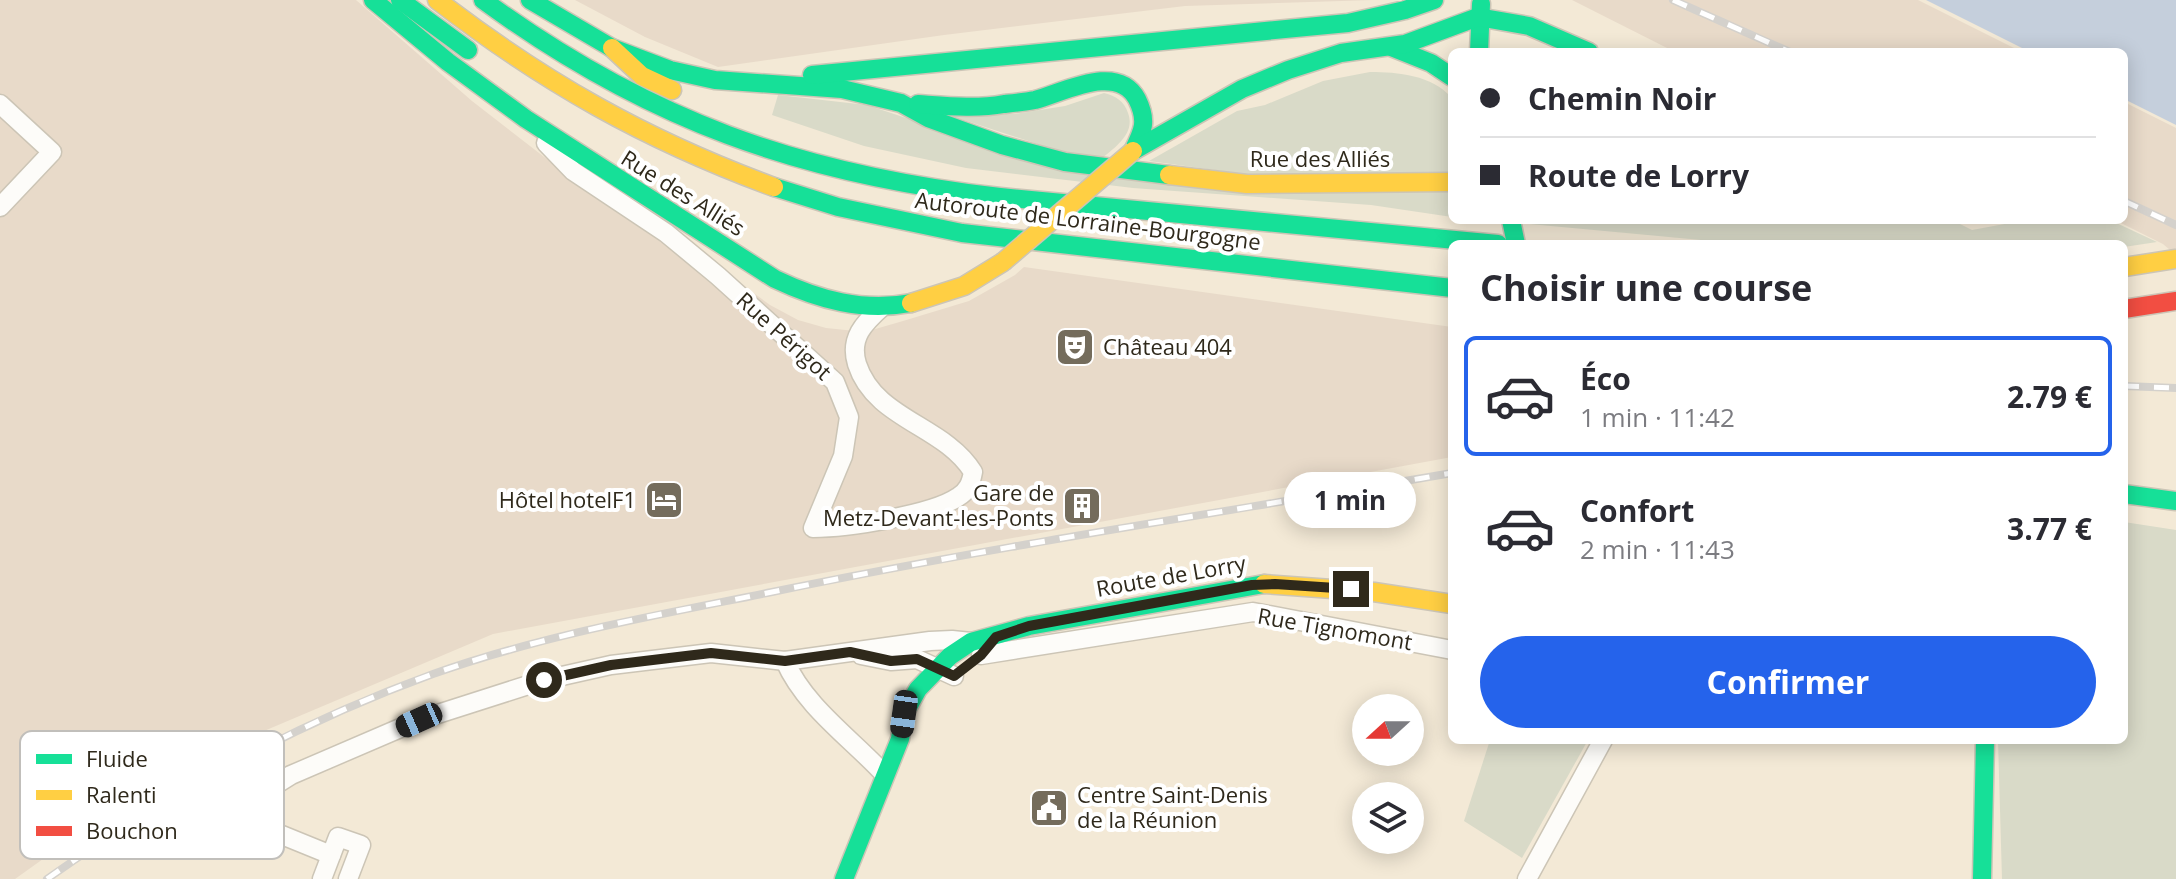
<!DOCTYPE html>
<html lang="fr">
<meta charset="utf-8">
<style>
:root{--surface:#fff;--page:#f7f7f7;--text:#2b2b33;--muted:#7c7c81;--line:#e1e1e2;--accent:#2563eb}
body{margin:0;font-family:"Open Sans",sans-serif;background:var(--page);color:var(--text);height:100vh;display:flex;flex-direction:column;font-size:30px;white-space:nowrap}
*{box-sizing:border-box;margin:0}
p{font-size:26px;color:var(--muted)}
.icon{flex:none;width:44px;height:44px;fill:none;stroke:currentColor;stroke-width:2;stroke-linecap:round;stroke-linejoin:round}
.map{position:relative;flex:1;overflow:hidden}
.drawer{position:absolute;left:1448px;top:240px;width:680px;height:504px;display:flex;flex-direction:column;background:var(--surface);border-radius:12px;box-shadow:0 4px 20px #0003}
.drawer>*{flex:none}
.hud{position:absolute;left:1448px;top:48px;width:680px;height:176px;border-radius:12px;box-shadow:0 4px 20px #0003;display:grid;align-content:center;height:176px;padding:0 32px;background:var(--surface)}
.needle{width:52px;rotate:249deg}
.controls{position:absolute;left:1352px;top:694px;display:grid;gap:16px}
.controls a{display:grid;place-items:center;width:72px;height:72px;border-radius:50%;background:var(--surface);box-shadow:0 4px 20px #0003;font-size:40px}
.end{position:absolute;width:36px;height:36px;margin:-18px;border:10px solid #2f291b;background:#fff;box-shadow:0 0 0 4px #fff}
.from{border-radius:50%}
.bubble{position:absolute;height:56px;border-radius:28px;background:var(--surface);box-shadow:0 4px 20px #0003;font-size:26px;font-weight:700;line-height:56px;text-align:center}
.car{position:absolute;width:24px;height:48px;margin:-24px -12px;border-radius:10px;box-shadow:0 0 6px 2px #0007;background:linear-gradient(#222 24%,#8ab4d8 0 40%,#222 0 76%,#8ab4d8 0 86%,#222 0)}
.hud b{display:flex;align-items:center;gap:28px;height:76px;font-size:30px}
.hud b+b{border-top:2px solid var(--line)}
.hud i{width:20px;height:20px;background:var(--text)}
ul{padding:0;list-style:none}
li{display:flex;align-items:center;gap:24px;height:120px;margin:0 16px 12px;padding:0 16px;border:4px solid transparent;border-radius:12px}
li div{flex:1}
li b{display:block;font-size:30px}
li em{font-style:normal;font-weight:700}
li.on{border-color:var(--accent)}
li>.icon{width:72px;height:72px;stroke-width:1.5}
h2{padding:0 32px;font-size:36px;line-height:96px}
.cta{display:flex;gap:16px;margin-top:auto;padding:16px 32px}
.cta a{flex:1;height:92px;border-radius:48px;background:var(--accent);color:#fff;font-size:32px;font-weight:700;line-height:92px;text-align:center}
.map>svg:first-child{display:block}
.industrial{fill:#e8dac9}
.green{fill:#d9dac8}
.water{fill:#c5cfdc}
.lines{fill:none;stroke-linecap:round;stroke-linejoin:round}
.street-casing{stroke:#ccc5b6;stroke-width:21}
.fast-casing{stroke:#ccc5b6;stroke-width:21}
.slow-casing{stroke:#ccc5b6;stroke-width:21}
.jam-casing{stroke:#ccc5b6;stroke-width:21}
.street{stroke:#fdfcf9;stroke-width:18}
.fast{stroke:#16e098;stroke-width:18}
.slow{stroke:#ffcf43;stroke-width:18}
.jam{stroke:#f24e42;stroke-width:18}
.rail-casing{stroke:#d4d1cc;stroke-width:8}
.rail{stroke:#fff;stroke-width:5;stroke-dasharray:15;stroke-linecap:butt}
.slow-bridge-casing{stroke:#ccc5b6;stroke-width:21;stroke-linecap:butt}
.slow-bridge{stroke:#ffcf43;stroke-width:18}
.route{stroke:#2f291b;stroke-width:10}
.labels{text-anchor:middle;stroke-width:8;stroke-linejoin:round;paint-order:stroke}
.street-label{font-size:22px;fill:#2f291b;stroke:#fff}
.poi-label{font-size:22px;fill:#2f291b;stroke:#fff;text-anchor:start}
.key{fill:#fff;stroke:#c1bfbb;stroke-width:2}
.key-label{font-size:22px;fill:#2f291b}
</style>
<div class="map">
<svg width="2176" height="879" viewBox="0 0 2176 879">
<rect width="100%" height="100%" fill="#f3e9d6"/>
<g class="industrial">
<polygon points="0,0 356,0 472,101 561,170 729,275 770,305 798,320 826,328 865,332 903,321 969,301 1015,275 1024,267 1452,327 1452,457 493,634 252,736 127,799 15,879 0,879"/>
<polygon points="575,0 1373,0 1185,6 944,35 718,67 645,37"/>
<polygon points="1572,0 1918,0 2022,52 1675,52"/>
<polygon points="2124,102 2176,128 2176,255 2163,244 2115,220 2124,220"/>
</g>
<g class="green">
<path d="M1370 72C1398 72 1432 75 1452 98V174H1244L1149 161 1237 111 1265 105 1323 81Z"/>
<path d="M1104 93C1116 96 1124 101 1128 113 1136 134 1114 148 1100 160L1059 151 939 112 1015 114 1065 106Z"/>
<polygon points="778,95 867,105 1026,158 1452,189 1452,217 1371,205 1133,188 966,168 864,146 772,115"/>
<polygon points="1486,220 1952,220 1972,230 2026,220 2110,220 2157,242 2124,247 2124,244 1744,244"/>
<polygon points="2124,522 2176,530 2176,879 2002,879 1998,740 2124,740"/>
<polygon points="1490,740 1588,740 1522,858 1464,821"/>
</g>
<polygon class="water" points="1926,0 2176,0 2176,125 2124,99 2124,52 2030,52"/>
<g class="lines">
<g class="street-casing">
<g id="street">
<polyline points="0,104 52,152 0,207"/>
<path d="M546 143 573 171 666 233 718 276 835 382 849 417 843 456 813 528C846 528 932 515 958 497 968 491 971 483 973 472 944 425 875 420 857 364 849 338 864 323 882 307"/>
<polyline points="861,655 891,661 917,659 954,676"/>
<polyline points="981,655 1253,612 1452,650"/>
<path d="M785 661C805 707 852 739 885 775"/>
<polyline points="331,855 272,831 267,826 266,797 275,785 291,775 419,720 544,680 611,665 711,653 785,661 930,641 952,640 971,642"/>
<polyline points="322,879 338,837 361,845 348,879"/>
<polyline points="1527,879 1603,740"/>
</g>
</g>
<g class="fast-casing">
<g id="fast">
<path d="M373 0 448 62 526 119 775 279C819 300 863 312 911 303"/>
<polyline points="400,0 468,50"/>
<path d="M483 0C647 120 799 174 1000 197L1498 244"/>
<polyline points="530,0 612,48 670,70 715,80 842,89 901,103 928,118 1002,145 1065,162 1169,175"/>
<polyline points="1391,47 1431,63 1452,77"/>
<polyline points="1479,52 1481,4"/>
<polyline points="812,75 1348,23 1405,10 1434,0"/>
<path d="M918 104C947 106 976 109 1004 104 1014 103 1025 102 1035 100 1063 93 1117 62 1137 99 1148 121 1143 131 1133 151"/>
<polyline points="1133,151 1242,89 1288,70 1341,53 1405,44 1478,17 1529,26 1589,52"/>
<polyline points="774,187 838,207 962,233 1452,288"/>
<polyline points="1511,220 1516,244"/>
<polyline points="2124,494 2176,501"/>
<polyline points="844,879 900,739 904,714 918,689 950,656 971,642 1029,626 1264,584"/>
<polyline points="1982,879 1985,740"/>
</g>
</g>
<g class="slow-casing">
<g id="slow">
<path d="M437 0C545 83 646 140 774 187"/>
<polyline points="612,48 642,76 672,90"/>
<polyline points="1169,175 1247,184 1452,182"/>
<polyline points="2124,267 2176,259"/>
<polyline points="911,303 964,286 1003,262"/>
<polyline points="1264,584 1374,592 1452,604"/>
</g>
</g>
<g class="jam-casing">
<polyline id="jam" points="2124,309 2176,301"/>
</g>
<use href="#street" class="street"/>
<use href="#fast" class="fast"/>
<use href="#slow" class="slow"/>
<use href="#jam" class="jam"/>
<g class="rail-casing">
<g id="rail">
<polyline points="1673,0 1790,52"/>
<polyline points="2124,201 2176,225"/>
<polyline points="2124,386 2176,388"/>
<path d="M47 879C167 794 295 724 433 674 543 635 658 615 772 592 997 546 1225 512 1452 473"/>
</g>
</g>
<use href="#rail" class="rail"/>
<g class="slow-bridge-casing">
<polyline id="slow-bridge" points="1003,262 1133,151"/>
</g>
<use href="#slow-bridge" class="slow-bridge"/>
</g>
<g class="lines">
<polyline class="route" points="544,680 611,665 711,653 785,661 850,652 891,661 917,659 954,676 981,655 996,637 1029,626 1252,585 1275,584 1351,589"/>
</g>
<defs>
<g id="theatre-square" transform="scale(2)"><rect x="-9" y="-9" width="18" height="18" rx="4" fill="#746c5c" stroke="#fff"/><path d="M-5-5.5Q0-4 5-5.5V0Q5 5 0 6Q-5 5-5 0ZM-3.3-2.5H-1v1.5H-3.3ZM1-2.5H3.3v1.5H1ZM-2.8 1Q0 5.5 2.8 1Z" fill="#fff"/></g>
<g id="hotel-square" transform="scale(2)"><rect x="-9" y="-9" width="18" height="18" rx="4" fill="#746c5c" stroke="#fff"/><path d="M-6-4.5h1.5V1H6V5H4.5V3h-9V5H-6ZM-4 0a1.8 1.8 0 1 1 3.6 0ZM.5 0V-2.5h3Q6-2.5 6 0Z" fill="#fff"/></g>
<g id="building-square" transform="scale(2)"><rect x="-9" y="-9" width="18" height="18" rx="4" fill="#746c5c" stroke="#fff"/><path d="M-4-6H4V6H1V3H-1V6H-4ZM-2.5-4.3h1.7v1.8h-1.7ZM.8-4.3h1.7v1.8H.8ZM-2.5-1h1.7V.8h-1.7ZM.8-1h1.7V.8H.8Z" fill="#fff"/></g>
<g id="civic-square" transform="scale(2)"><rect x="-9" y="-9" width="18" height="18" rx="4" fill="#746c5c" stroke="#fff"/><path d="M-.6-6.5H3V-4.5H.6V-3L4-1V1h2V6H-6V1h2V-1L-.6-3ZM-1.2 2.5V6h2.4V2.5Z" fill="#fff"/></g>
</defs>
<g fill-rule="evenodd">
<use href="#theatre-square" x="1075" y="347"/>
<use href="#hotel-square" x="664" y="500"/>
<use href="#building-square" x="1082" y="506"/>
<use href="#civic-square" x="1049" y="808"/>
</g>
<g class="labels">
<g class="street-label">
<text x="1320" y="167">Rue des Alliés</text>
<text transform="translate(683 193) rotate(32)" y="8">Rue des Alliés</text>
<text transform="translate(1088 221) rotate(7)" y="8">Autoroute de Lorraine-Bourgogne</text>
<text transform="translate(784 336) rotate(42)" y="8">Rue Périgot</text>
<text transform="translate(1171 576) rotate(-10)" y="8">Route de Lorry</text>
<text transform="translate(1335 629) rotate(10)" y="8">Rue Tignomont</text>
</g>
<g class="poi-label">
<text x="1103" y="355">Château 404</text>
<text x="1054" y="501" text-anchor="end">Gare de<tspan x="1054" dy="25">Metz-Devant-les-Ponts</tspan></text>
<text x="636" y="508" text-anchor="end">Hôtel hotelF1</text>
<text x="1077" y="803">Centre Saint-Denis<tspan x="1077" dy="25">de la Réunion</tspan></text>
</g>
</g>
<rect x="20" y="731" width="264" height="128" rx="12" class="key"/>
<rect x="36" y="754" width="36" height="10" fill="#16e098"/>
<rect x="36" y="790" width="36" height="10" fill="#ffcf43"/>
<rect x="36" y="826" width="36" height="10" fill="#f24e42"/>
<g class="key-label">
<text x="86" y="767">Fluide</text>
<text x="86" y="803">Ralenti</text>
<text x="86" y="839">Bouchon</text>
</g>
</svg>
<div class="controls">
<a><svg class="needle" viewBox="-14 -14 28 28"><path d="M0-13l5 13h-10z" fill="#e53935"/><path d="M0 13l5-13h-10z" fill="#7c7c81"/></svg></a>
<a><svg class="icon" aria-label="layers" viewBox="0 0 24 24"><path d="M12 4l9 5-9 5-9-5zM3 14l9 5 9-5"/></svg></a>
</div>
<i class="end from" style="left:544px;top:680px"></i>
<i class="end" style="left:1351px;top:589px"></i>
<div class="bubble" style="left:1284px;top:472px;width:132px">1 min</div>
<i class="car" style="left:904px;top:714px;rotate:188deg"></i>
<i class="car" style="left:419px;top:720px;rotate:246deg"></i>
<div class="hud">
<b><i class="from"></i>Chemin Noir</b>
<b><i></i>Route de Lorry</b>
</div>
<section class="drawer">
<h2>Choisir une course</h2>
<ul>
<li class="on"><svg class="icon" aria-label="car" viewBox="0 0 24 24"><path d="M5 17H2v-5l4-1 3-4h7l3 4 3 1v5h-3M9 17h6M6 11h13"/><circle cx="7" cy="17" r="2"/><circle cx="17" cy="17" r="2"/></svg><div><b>Éco</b><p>1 min · 11:42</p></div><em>2.79 €</em></li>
<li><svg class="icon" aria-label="car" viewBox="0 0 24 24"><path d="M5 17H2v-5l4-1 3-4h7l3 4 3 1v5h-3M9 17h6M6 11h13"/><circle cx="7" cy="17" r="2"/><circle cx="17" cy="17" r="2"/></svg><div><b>Confort</b><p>2 min · 11:43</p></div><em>3.77 €</em></li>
</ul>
<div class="cta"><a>Confirmer</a></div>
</section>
</div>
